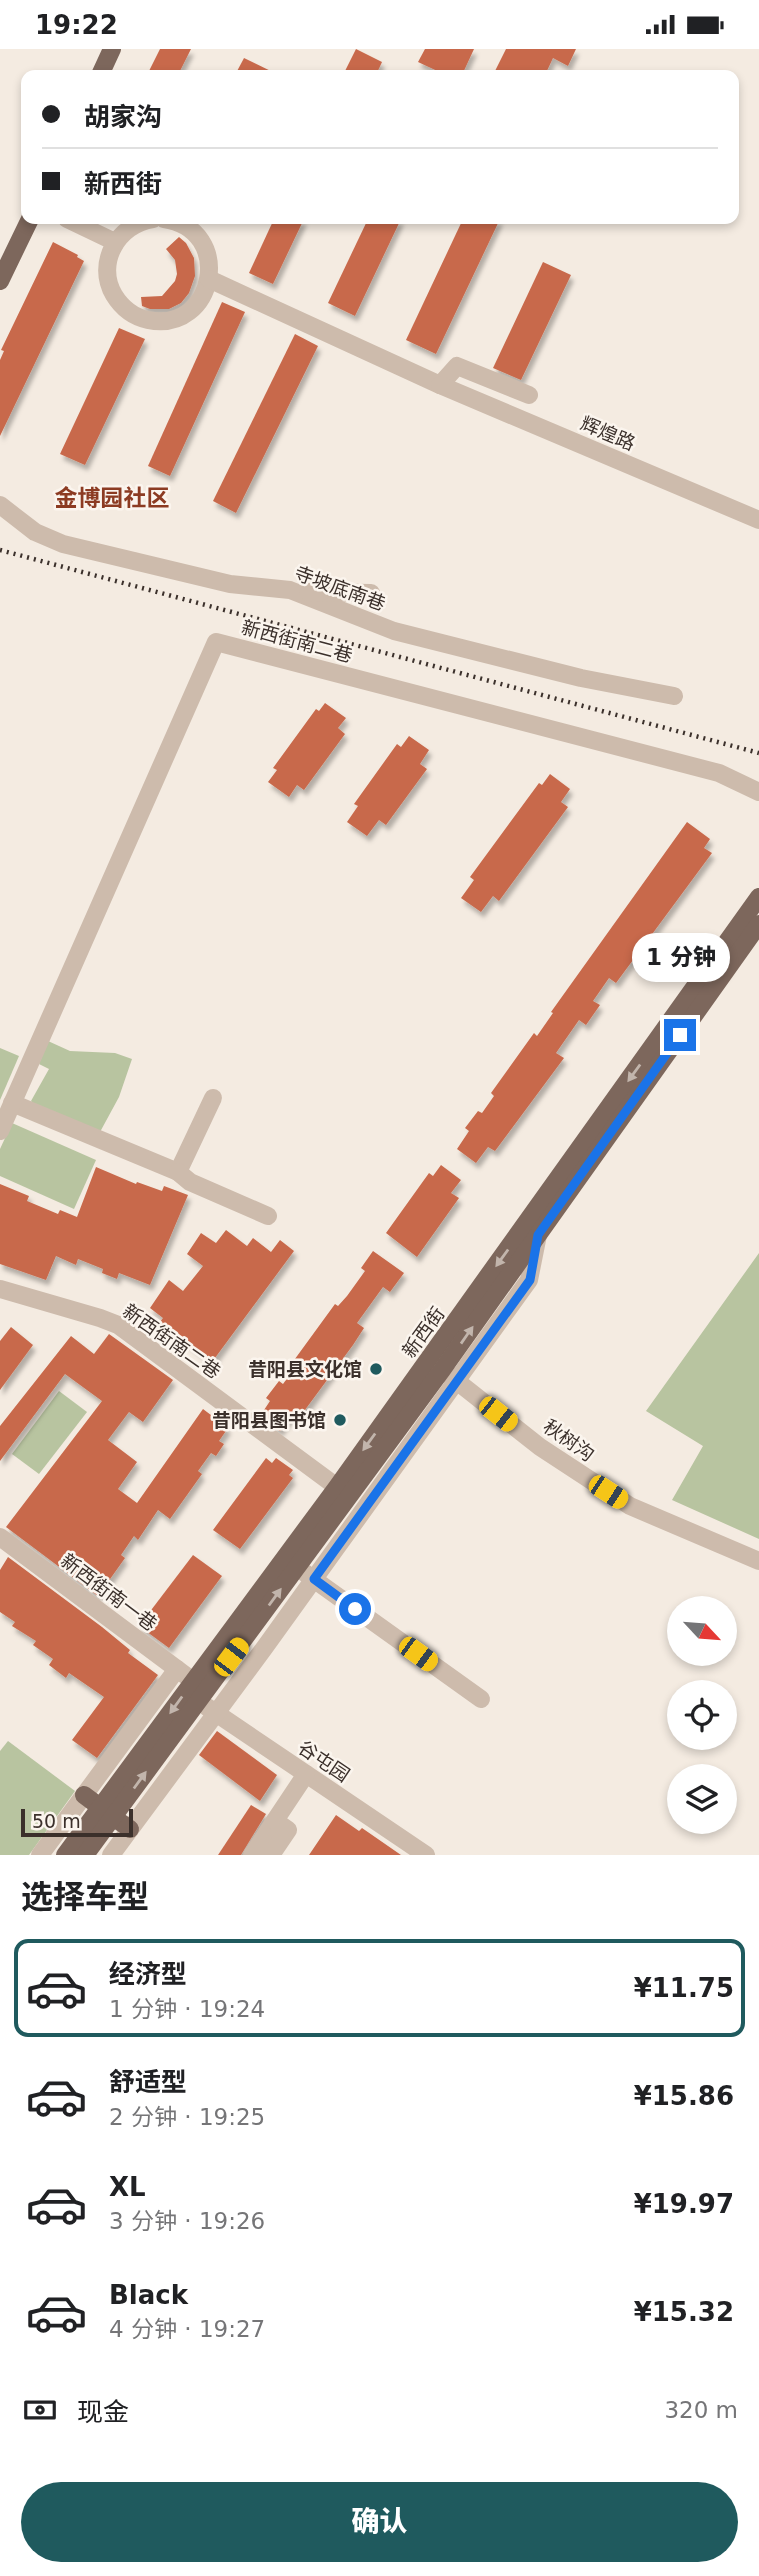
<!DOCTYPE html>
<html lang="zh">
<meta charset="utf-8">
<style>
:root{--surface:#fff;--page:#f6f6f6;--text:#202124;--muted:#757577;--line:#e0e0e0;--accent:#1f5a5e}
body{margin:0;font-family:"DejaVu Sans","Noto Sans SC",sans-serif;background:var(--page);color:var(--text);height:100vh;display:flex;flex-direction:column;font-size:26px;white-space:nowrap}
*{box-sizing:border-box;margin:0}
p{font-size:23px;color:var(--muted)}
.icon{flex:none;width:38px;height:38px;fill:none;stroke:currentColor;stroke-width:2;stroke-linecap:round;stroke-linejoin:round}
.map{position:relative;height:1806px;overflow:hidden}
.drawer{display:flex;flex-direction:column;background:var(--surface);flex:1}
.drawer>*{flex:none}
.guide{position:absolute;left:21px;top:21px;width:718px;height:154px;border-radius:14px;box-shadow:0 4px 10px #0003;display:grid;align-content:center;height:154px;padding:0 21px;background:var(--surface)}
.needle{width:46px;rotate:116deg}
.controls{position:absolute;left:667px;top:1547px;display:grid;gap:14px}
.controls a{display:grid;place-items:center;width:70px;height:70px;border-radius:50%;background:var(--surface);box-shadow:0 4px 10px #0003;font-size:35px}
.scale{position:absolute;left:21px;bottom:18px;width:112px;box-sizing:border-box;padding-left:7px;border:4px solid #3b302b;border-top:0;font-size:19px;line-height:24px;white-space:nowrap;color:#3b302b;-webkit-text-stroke:5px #fbf5ee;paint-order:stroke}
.end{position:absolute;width:32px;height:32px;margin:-16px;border:9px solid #1a73e8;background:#fff;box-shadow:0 0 0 4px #fff}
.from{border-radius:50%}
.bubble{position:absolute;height:49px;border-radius:24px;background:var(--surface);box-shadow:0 4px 10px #0003;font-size:23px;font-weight:800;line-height:49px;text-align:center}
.car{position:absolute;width:21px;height:42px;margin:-21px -10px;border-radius:9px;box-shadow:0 0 5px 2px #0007;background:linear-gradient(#f5c518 24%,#345 0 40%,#f5c518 0 76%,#345 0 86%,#f5c518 0)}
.guide b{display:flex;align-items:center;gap:24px;height:66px;font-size:26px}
.guide b+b{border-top:2px solid var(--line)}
.guide i{width:18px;height:18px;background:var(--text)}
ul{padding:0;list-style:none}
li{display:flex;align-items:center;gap:21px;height:98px;margin:0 14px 10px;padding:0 7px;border:4px solid transparent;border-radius:14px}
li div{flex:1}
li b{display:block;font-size:26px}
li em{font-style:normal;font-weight:800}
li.on{border-color:var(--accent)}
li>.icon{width:63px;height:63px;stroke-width:1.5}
h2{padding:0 21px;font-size:32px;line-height:84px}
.pay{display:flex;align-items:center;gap:18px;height:77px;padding:0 21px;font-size:26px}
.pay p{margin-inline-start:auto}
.cta{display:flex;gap:14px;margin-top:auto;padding:14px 21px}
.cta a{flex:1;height:80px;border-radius:42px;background:var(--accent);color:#fff;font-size:28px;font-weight:800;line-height:80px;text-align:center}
.status{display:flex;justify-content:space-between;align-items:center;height:49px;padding:0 35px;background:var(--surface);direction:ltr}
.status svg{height:19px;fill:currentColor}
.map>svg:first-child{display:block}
.green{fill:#b8c4a0}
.building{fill:#c8694b;filter:url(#shadow)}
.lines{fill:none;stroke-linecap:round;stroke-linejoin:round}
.minor{stroke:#cdbbac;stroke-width:18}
.major{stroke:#7d675c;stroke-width:18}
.rail{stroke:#3b302b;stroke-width:4.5;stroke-dasharray:2 5;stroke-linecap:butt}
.oneway{fill:#c2b5ac}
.route{stroke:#1a73e8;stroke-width:9}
.poi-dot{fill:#1f5a5e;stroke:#fbf5ee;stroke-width:2.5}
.labels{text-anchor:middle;stroke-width:5;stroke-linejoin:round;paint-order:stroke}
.street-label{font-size:19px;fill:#3b302b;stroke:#fbf5ee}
.poi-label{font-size:19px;font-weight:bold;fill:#3b302b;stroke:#fbf5ee;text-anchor:end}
.quarter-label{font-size:23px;font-weight:bold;fill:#8c3b22;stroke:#fbf5ee}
</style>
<div class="status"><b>19:22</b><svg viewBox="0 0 49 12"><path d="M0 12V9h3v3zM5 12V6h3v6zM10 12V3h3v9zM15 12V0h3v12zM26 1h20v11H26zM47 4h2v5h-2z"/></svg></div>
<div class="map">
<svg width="759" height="1806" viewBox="0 0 759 1806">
<defs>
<filter id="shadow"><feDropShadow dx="3" dy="5.5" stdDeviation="2" flood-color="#0004"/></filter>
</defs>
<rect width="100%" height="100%" fill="#f4ebe1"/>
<g class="green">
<polygon points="48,992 70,1002 115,1004 132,1010 119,1048 100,1083 36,1058 31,1052 49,1020 39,1015"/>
<polygon points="0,999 19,1007 0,1051"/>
<polygon points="12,1074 96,1111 74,1160 0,1127 0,1100"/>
<polygon points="759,1204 759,1490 672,1451 703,1397 646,1362"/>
<polygon points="59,1342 87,1363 39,1425 12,1405"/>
<polygon points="8,1692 75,1742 29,1806 0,1806 0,1702"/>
</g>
<g class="building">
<polygon points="160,0 191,0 178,26 147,26"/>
<polygon points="356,0 382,13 376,26 343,26"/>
<polygon points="425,0 474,0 462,26 446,26 418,13"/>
<polygon points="506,0 576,0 568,17 553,9 545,26 493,26"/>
<polygon points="244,9 279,26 235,26"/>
<polygon points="274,170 304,170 273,235 249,224"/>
<polygon points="368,170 401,170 355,267 328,254"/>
<polygon points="463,170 500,170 436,305 406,291"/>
<polygon points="179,188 186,194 194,209 195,227 189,244 181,254 169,260 150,260 142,257 141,248 162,247 175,232 177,225 175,211 166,200"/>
<polygon points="53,193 78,206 77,208 84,212 0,387 0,311 4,302 1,301"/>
<polygon points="543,213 571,226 521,331 493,319"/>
<polygon points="222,253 245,263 170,427 148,417"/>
<polygon points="119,279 145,290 85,416 60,405"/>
<polygon points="295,285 318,297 236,464 213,452"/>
<polygon points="325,654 346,669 338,679 345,685 304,741 297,736 289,748 268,733 277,721 273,719 316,660 319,662"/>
<polygon points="409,687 429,701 420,715 427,720 386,776 379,771 367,787 347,773 358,757 354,755 397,695 401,698"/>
<polygon points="550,725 570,740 561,753 568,758 499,852 493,847 481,863 461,849 474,831 470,828 539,734 542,736"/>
<polygon points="687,773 710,790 704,799 712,804 616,934 609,929 593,952 600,956 586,976 579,971 556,1004 564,1009 495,1102 488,1098 476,1114 457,1100 469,1082 465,1079 478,1062 482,1064 494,1047 491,1044 534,984 537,987 553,964 551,963"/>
<polygon points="441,1116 461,1131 451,1144 459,1149 417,1208 386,1184 429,1124 433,1127"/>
<polygon points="96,1118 136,1135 137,1133 162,1142 164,1137 188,1146 150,1236 119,1224 117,1230 102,1224 103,1220 78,1210 76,1216 56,1207 46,1231 0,1215 0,1135 29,1147 27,1152 58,1165 60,1161 77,1168"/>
<polygon points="226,1181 247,1197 253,1189 271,1203 280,1191 294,1202 212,1313 160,1273 163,1269 150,1259 169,1231 183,1242 203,1217 187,1205 201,1184 216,1194"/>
<polygon points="373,1202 404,1224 390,1243 383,1238 357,1274 364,1279 353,1296 296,1373 289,1369 280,1382 260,1367 270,1352 266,1349 279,1332 283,1335 296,1317 292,1314 335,1255 338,1257 347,1247 365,1222 361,1219"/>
<polygon points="11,1278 33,1296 0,1341 0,1292"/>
<polygon points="109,1285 173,1331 143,1373 129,1363 108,1391 137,1413 118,1440 137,1454 203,1360 228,1379 219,1392 224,1395 216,1407 211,1404 198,1422 202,1425 170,1470 158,1461 138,1491 134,1487 121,1506 125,1509 98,1547 6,1478 102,1352 65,1325 0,1412 0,1377 71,1287 94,1305"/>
<polygon points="266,1409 272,1414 276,1409 293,1421 289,1426 293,1429 240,1500 213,1481"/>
<polygon points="193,1506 222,1527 169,1599 139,1577"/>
<polygon points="8,1508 102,1578 130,1601 128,1604 158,1626 97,1709 72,1691 104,1648 69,1624 66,1629 49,1616 53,1610 33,1596 36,1592 12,1577 15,1573 0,1563 0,1521"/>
<polygon points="217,1682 277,1726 260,1752 199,1706"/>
<polygon points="251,1756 266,1765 241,1806 218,1806"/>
<polygon points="336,1766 359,1782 362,1779 401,1806 309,1806"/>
</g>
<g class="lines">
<g class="minor">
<polyline points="67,170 115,193"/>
<path d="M153 170C118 175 95 214 114 246 122 259 134 268 148 271 216 285 235 180 164 170"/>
<polyline points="209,230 440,336 457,317 529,346"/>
<polyline points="440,336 759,471"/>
<polyline points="0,456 35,483 63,495 230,535 290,541 394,582 581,629 674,647"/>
<polyline points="308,543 371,544"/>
<polyline points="12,1054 178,1123 213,1049"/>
<polyline points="0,1082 216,593 719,724 759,743"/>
<polyline points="178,1123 190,1133 268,1167"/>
<polyline points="0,1240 100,1269 118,1276 337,1438"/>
<polyline points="449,1326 540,1398 630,1457 759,1512"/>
<polyline points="0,1488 193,1632"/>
<polyline points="305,1524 481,1650"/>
<polyline points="207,1658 426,1806"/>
<polyline points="40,1806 177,1620"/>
<polyline points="111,1806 265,1598 529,1231 538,1186"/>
<polyline points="252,1806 306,1725"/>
<polyline points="271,1806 288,1781 275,1772"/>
</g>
<g class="major">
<polyline points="100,26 112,0"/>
<polyline points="0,232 30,170"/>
<polyline points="84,1746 100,1758"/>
<polyline points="113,1768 130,1780"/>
<polyline points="65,1806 337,1438 759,848"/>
<polyline points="85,1806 442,1321 759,875"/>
</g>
<polyline class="rail" points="0,501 759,704"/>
</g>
<defs><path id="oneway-solid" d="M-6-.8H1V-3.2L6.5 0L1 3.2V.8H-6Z" transform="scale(1.75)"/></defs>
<g class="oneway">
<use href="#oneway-solid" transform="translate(634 1024) rotate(126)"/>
<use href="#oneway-solid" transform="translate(502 1209) rotate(126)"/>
<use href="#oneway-solid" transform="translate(467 1286) rotate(-55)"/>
<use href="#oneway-solid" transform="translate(369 1393) rotate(126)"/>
<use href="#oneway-solid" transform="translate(275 1548) rotate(-54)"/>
<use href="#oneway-solid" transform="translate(176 1656) rotate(126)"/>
<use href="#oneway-solid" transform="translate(140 1731) rotate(-54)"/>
</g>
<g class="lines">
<polyline class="route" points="355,1560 314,1530 530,1231 538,1186 680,986"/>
</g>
<g class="poi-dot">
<circle cx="376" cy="1320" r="7"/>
<circle cx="340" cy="1371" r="7"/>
</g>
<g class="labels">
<g class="street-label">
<text transform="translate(608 384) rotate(23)" y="7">辉煌路</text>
<text transform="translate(340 539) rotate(20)" y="7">寺坡底南巷</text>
<text transform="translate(297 592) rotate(15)" y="7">新西街南二巷</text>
<text transform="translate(423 1283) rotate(-54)" y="7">新西街</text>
<text transform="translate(172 1292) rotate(35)" y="7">新西街南二巷</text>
<text transform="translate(569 1391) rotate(35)" y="7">秋树沟</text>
<text transform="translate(109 1543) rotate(37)" y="7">新西街南一巷</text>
<text transform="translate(324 1712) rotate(34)" y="7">谷屯园</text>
</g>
<g class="poi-label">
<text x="362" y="1327">昔阳县文化馆</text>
<text x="326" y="1378">昔阳县图书馆</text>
</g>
<g class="quarter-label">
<text x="112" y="457">金博园社区</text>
</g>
</g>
</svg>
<div class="controls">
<a><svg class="needle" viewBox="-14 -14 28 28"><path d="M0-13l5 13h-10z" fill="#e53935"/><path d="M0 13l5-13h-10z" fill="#757577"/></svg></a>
<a><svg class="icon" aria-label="locate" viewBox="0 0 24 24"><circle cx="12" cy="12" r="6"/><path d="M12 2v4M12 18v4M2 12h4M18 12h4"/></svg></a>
<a><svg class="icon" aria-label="layers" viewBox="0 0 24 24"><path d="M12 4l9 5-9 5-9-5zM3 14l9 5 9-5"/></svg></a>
</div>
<div class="scale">50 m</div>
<i class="end from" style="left:355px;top:1560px"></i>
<i class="end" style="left:680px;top:986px"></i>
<div class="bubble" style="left:632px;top:884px;width:98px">1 分钟</div>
<i class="car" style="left:498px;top:1365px;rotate:128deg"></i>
<i class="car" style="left:608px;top:1443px;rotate:123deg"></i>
<i class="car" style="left:418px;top:1605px;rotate:126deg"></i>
<i class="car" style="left:231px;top:1608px;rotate:37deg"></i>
<div class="guide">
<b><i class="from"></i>胡家沟</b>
<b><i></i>新西街</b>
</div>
</div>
<section class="drawer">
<h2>选择车型</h2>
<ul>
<li class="on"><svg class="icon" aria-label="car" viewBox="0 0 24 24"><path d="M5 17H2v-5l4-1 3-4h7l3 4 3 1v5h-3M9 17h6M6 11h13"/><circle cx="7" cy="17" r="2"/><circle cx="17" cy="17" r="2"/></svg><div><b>经济型</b><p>1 分钟 · 19:24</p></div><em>¥11.75</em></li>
<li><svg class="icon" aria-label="car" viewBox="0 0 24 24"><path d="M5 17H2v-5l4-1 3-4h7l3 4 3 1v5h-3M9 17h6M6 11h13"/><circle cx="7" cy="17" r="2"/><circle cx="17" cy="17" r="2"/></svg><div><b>舒适型</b><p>2 分钟 · 19:25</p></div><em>¥15.86</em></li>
<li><svg class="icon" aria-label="car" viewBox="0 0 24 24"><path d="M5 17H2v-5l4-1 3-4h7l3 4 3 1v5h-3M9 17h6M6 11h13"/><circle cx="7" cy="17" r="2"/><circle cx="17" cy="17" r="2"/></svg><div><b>XL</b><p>3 分钟 · 19:26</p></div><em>¥19.97</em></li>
<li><svg class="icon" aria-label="car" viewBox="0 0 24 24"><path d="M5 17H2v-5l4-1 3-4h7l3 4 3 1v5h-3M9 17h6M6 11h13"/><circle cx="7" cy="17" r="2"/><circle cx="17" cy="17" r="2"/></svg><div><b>Black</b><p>4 分钟 · 19:27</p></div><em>¥15.32</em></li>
</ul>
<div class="pay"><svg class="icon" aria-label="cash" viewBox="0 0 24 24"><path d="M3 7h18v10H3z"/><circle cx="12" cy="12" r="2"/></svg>现金<p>320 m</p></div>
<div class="cta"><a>确认</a></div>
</section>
